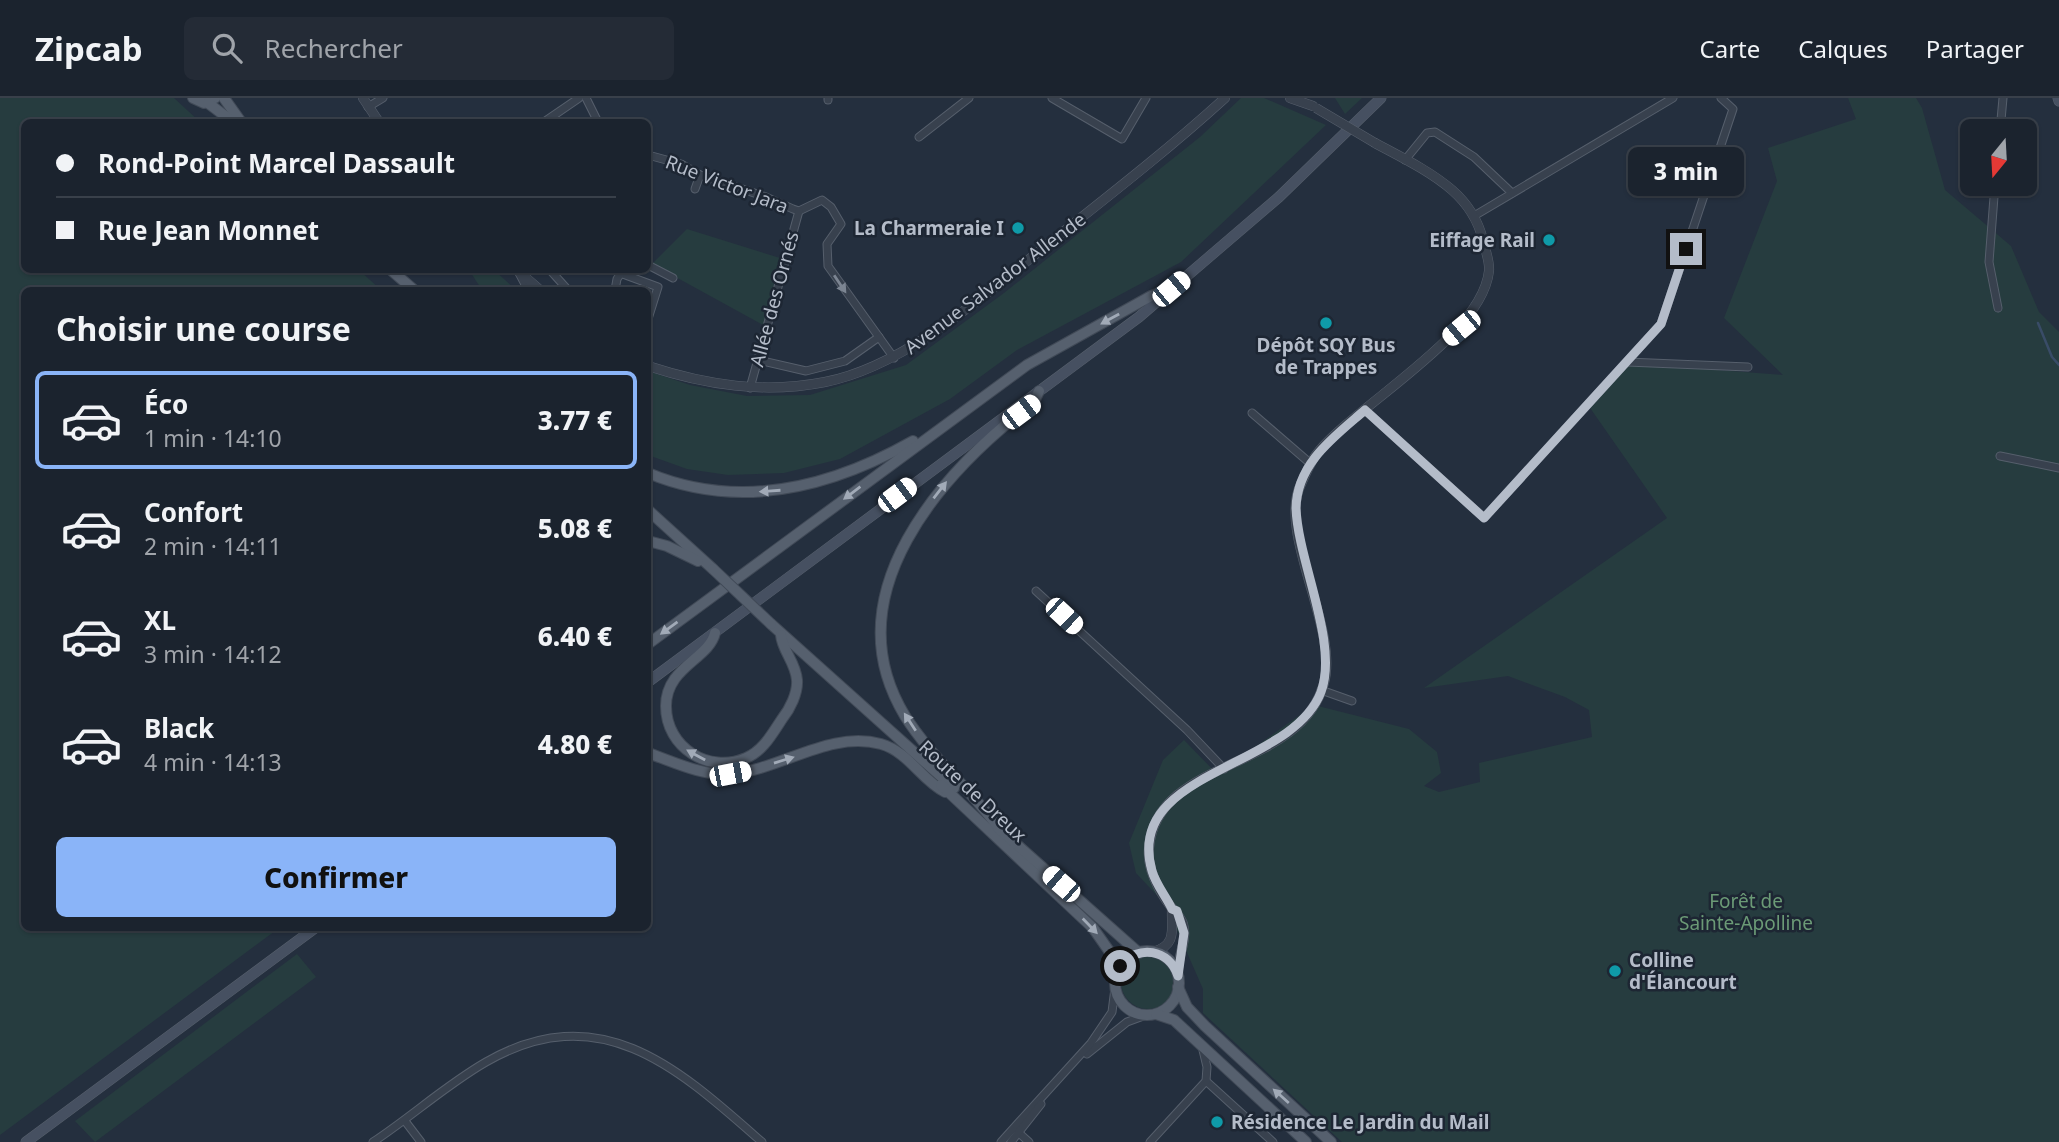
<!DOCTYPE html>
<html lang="fr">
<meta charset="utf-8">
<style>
:root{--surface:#1b232e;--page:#242b36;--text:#f1f3f6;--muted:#a0a4aa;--line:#39404a;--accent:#8ab4f8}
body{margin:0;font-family:"Noto Sans",sans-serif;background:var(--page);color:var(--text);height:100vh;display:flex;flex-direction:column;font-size:26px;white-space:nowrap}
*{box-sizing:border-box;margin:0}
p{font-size:23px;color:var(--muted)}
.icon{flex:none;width:38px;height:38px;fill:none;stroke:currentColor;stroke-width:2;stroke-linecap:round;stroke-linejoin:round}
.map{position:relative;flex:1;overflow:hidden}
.drawer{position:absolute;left:21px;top:189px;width:630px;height:644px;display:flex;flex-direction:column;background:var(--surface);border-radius:10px;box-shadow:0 2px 5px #0004,0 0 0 2px var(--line)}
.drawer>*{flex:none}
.banner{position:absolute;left:21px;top:21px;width:630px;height:154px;border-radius:10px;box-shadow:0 2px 5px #0004,0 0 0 2px var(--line);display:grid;align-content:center;height:154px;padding:0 35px;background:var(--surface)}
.needle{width:46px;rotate:198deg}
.fabs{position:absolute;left:1960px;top:21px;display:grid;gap:14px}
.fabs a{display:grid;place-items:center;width:77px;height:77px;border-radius:10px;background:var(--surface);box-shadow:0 2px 5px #0004,0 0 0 2px var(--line);font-size:35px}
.end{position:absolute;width:32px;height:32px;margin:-16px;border:9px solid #b4bcc9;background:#111;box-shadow:0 0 0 4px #111}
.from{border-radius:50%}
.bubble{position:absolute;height:49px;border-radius:10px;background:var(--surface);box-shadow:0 2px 5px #0004,0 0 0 2px var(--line);font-size:23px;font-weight:800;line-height:49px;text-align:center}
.car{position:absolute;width:21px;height:42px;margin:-21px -10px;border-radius:9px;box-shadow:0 0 5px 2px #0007;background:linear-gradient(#fff 24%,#345 0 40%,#fff 0 76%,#345 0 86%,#fff 0)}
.banner b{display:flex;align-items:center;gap:24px;height:66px;font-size:26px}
.banner b+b{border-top:2px solid var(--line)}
.banner i{width:18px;height:18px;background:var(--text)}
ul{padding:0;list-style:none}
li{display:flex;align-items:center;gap:21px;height:98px;margin:0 14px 10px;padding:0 21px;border:4px solid transparent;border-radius:10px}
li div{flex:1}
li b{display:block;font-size:26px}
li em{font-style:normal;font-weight:800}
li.selected{border-color:var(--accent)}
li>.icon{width:63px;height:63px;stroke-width:1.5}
h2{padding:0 35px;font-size:32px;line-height:84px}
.button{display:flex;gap:14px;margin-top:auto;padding:14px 35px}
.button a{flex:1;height:80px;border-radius:10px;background:var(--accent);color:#111;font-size:28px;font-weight:800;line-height:80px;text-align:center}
header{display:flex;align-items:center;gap:42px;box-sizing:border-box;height:98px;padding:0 35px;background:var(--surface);border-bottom:2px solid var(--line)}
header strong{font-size:33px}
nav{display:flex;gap:38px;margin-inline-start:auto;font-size:24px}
.search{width:490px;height:63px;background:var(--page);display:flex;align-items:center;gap:18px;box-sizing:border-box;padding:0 24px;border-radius:10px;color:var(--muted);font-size:26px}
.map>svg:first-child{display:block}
.green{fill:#263c3f}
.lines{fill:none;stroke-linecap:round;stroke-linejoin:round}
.stream{stroke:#394c67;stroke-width:2.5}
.minor-casing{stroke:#565f6c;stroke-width:9}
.tertiary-casing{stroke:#565f6c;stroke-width:10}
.secondary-casing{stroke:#565f6c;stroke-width:11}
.primary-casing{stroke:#414a57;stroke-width:12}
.minor{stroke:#38414e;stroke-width:7}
.tertiary{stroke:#38414e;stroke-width:9}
.secondary{stroke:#465061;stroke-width:10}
.primary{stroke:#56606e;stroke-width:10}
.tertiary-bridge-casing{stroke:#565f6c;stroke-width:10;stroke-linecap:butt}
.primary-bridge-casing{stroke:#414a57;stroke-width:12;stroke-linecap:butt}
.tertiary-bridge{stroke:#38414e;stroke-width:9}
.primary-bridge{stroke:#56606e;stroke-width:10}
.oneway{fill:#7c8592}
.oneway2{fill:#a1aab7}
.route{stroke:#b4bcc9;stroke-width:9}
.culture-dot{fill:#0f9aa8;stroke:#1d2633;stroke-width:2.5}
.labels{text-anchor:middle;stroke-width:5;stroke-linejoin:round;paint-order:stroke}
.street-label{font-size:19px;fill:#b4bcc9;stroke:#1d2633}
.poi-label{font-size:19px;font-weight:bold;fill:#b4bcc9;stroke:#1d2633;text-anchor:end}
.park-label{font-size:19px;fill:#6b9a76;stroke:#1d2633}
</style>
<header>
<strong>Zipcab</strong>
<div class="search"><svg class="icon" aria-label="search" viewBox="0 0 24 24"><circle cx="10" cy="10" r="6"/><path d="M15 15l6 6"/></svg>Rechercher</div>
<nav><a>Carte</a><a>Calques</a><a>Partager</a></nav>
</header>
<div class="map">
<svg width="2059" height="1044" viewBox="0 0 2059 1044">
<rect width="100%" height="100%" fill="#242f3e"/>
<g class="green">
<polygon points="0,0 174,0 200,24 24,24 24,172 359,172 381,192 24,192 24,830 279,830 0,1037"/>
<polygon points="1241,0 1264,0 1326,27 1181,164 1017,252 950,301 840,361 784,375 728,377 687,371 648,357 648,273 690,287 747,298 810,297 906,267 1004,195 1200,39"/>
<polygon points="1335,0 1362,0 1345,16"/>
<polygon points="1848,0 1916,0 1922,10 1945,92 2011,148 2039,214 2059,234 2059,1044 1342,1044 1203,915 1203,891 1166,807 1136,775 1129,745 1163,662 1184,642 1217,676 1314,607 1409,631 1437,654 1441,675 1424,688 1439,694 1480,684 1479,665 1592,639 1589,612 1565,599 1508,578 1424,590 1667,420 1588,307 1627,265 1783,277 1724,220 1777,83 1768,50 1856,21"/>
<polygon points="687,131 780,160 765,228 652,166"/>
<polygon points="469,172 494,172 516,192 482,192"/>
<polygon points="297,856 316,879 95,1044 75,1023"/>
<circle cx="1148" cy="884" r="27"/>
</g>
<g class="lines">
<polyline class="stream" points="2038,225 2052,259 2059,267"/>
<g class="minor-casing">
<g id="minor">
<polyline points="586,0 598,24"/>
<polyline points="1052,0 1122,41 1146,0"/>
<polyline points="828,2 828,0"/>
<polyline points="368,9 383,0"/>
<polyline points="544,24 579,0"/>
<polyline points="2000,33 2003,0"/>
<polyline points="919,39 969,0"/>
<polyline points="648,57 681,66 700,77 766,99 793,111 799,113 822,102 831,109 841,126 827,146 828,168 894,260"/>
<polyline points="1405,62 1427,35 1435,34 1474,59 1512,95"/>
<polyline points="1995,86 1989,164 1998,210"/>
<polyline points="695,91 700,77"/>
<polyline points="1474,118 1673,0"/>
<polyline points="648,145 648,147"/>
<polyline points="648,167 673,180"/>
<polyline points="550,172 568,192"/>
<polyline points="519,175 528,192"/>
<polyline points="620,175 658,189 648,221"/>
<polyline points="615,192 617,181 623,172"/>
<polyline points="758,262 806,273 845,263 879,239"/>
<polyline points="1627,264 1748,269"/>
<polyline points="750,290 799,113"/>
<polyline points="1365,312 1484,420 1661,226 1733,11 1721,0"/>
<polyline points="1252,315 1311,366"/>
<polyline points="2000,358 2059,370"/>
<polyline points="1036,493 1187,632 1224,671"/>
<polyline points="1321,592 1352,603"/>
<polyline points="1087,956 1127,924 1146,917"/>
<polyline points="1206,983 1273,1044"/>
<polyline points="405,1023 421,1044"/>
<polyline points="1019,1035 1029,1044"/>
<path d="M373 1044C411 1019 446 987 486 964 601 898 679 971 762 1044"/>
<polyline points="1001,1044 1091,945 1112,914 1115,890"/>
<polyline points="1011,1044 1041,1006"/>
<polyline points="1150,1044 1206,983 1207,969 1202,948"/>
</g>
</g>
<g class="tertiary-casing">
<g id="tertiary">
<polyline points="363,0 379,24"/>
<polyline points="1290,0 1313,8"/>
<polyline points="517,172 540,192"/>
<path d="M648 268C706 287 764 296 825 284 907 268 989 193 1053 142 1111 96 1170 50 1225 0"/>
<path d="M1153 854C1178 847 1171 830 1172 811"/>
<path d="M1178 878C1176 860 1188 844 1183 826 1180 818 1176 815 1171 809 1159 793 1147 771 1149 750 1156 659 1300 674 1324 585 1339 530 1277 434 1301 386 1306 375 1311 362 1319 353 1361 304 1482 237 1489 173 1490 163 1485 152 1483 142 1478 122 1468 106 1452 92 1430 73 1401 59 1375 45"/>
</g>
</g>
<g class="secondary-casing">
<g id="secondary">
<polyline points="2058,0 2059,3"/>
<polyline points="648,584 1139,219 1279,99 1381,0"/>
<polyline points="26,1044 315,830"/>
</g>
</g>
<g class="primary-casing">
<g id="primary">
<polyline points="193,0 204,5 215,0"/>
<polyline points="224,0 241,24"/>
<polyline points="208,5 233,24"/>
<polyline points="391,172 414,192"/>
<path d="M648 375C739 413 830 390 913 343"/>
<polyline points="648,412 713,471"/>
<polyline points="648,443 667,448 698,463"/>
<polyline points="771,526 954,690"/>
<path d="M715 535C709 561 666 569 666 608 666 650 709 676 746 660 763 653 772 636 782 621 790 611 798 595 797 582 796 565 782 552 781 537"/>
<polyline points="648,546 1027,267 1151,198 1171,191"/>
<path d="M648 655C674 664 702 678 730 676 781 672 829 632 881 646 909 654 921 682 945 694"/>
<polyline points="941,687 1093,830 1114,860 1117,875"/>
<polyline points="997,729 1139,855"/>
<path d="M1001 733C972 692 932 661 905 618 831 496 942 374 1034 304L1039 293"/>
<circle cx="1147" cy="885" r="32"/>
<polyline points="1178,889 1187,909 1205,928 1331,1044"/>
<polyline points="1156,916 1174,922 1306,1044"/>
</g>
</g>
<use href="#minor" class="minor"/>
<use href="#tertiary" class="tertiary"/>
<use href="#secondary" class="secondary"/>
<use href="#primary" class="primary"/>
<g class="tertiary-bridge-casing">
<polyline id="tertiary-bridge" points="1316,10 1375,45"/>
</g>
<g class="primary-bridge-casing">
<polyline id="primary-bridge" points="713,471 771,526"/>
</g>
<use href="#tertiary-bridge" class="tertiary-bridge"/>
<use href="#primary-bridge" class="primary-bridge"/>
</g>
<defs><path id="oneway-solid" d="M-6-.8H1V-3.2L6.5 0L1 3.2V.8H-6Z" transform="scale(1.75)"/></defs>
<use class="oneway" href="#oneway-solid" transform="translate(840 186) rotate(56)"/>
<g class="oneway2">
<use href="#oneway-solid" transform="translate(1110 221) rotate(151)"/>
<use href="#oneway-solid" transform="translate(940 392) rotate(-52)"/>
<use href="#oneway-solid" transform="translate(770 393) rotate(176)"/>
<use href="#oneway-solid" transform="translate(852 395) rotate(143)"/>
<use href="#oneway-solid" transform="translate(669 530) rotate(144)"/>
<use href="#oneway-solid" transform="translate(910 624) rotate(-123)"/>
<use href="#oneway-solid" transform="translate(696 657) rotate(-151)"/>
<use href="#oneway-solid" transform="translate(784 662) rotate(-17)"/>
<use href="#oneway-solid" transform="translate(1090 828) rotate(46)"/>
<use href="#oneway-solid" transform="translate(1281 998) rotate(-138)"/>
</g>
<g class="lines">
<path class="route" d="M1120 868C1138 846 1169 851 1178 878L1184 835 1177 813 1172 811C1166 798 1156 787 1152 773 1123 672 1291 672 1321 594 1339 545 1298 464 1296 410 1297 365 1334 339 1365 312L1484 420 1661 226 1686 151"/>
</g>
<g class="culture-dot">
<circle cx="1018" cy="130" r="7"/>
<circle cx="1549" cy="142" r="7"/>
<circle cx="1326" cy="225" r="7"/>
<circle cx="1615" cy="873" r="7"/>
<circle cx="1217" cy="1024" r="7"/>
</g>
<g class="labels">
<g class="street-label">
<text transform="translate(727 86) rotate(21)" y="7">Rue Victor Jara</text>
<text transform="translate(995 185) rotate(-37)" y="7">Avenue Salvador Allende</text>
<text transform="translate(774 201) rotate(-75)" y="7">Allée des Ornés</text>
<text transform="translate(973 693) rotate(43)" y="7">Route de Dreux</text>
</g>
<g class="poi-label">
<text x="1004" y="137">La Charmeraie I</text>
<text x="1535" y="149">Eiffage Rail</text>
<text x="1326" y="254" text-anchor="middle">Dépôt SQY Bus<tspan x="1326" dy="22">de Trappes</tspan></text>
<text x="1629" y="869" text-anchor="start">Colline<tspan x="1629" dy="22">d'Élancourt</tspan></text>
<text x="1231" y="1031" text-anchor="start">Résidence Le Jardin du Mail</text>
</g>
<g class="park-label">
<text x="1746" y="810">Forêt de<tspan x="1746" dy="22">Sainte-Apolline</tspan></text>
</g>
</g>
</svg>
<div class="fabs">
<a><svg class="needle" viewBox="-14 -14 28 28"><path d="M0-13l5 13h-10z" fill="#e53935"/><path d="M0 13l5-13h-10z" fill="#a0a4aa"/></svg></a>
</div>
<i class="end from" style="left:1120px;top:868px"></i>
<i class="end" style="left:1686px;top:151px"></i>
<div class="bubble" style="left:1628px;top:49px;width:116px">3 min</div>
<i class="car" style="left:1171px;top:191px;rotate:50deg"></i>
<i class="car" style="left:1461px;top:230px;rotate:231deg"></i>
<i class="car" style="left:1021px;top:314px;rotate:53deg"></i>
<i class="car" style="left:897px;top:397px;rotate:53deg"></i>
<i class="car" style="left:1064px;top:518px;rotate:133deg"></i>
<i class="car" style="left:730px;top:676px;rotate:79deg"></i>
<i class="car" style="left:1061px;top:786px;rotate:311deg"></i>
<div class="banner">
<b><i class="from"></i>Rond-Point Marcel Dassault</b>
<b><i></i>Rue Jean Monnet</b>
</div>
<section class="drawer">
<h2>Choisir une course</h2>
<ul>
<li class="selected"><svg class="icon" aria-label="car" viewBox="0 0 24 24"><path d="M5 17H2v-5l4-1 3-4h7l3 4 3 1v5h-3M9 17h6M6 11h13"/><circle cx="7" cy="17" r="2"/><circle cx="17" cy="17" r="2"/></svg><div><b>Éco</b><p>1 min · 14:10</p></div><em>3.77 €</em></li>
<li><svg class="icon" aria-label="car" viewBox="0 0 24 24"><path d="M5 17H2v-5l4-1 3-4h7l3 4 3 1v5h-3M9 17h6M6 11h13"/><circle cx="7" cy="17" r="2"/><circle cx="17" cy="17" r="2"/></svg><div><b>Confort</b><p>2 min · 14:11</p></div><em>5.08 €</em></li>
<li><svg class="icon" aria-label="car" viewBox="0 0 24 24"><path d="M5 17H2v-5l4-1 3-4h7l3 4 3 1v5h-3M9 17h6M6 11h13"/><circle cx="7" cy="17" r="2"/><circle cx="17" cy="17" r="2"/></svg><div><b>XL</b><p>3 min · 14:12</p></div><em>6.40 €</em></li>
<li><svg class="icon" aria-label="car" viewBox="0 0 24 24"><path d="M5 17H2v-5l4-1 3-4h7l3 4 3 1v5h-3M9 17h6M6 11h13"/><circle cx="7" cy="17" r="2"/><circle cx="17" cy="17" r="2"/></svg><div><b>Black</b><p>4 min · 14:13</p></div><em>4.80 €</em></li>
</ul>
<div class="button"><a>Confirmer</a></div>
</section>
</div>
